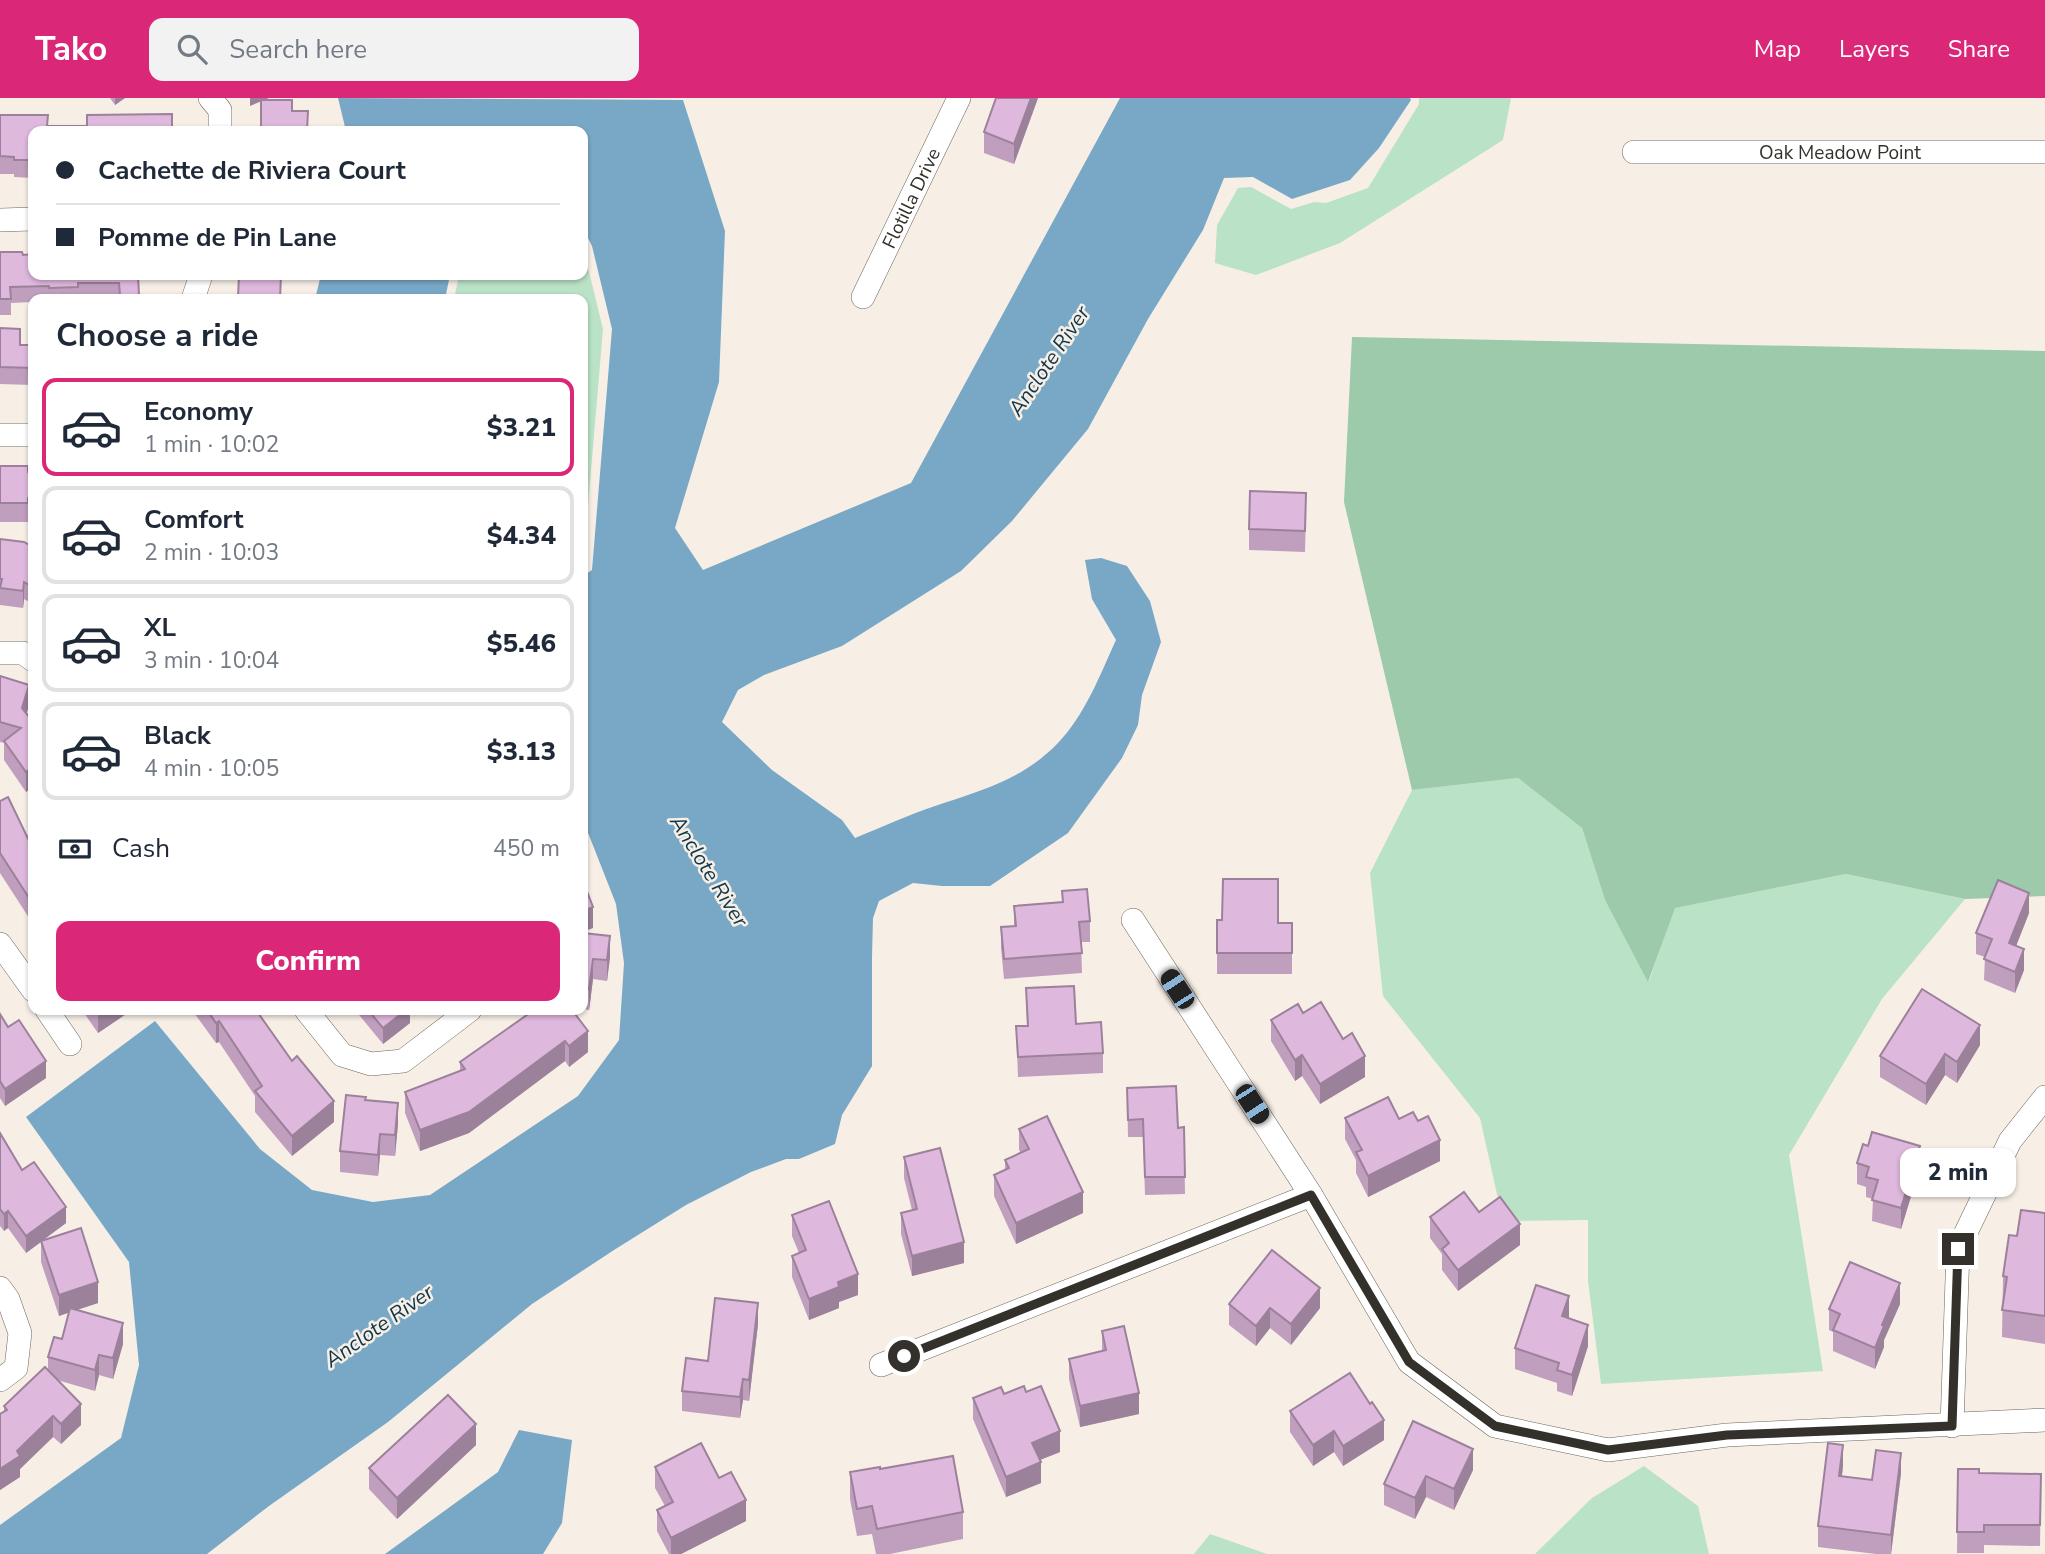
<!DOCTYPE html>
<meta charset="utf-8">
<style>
:root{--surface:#fff;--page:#f2f2f3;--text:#1f2937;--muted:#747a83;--line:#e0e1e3;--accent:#db2777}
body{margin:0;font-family:"Nunito Sans",sans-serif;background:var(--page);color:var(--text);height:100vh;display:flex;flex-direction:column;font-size:26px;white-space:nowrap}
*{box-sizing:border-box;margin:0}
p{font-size:23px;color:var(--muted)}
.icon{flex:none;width:38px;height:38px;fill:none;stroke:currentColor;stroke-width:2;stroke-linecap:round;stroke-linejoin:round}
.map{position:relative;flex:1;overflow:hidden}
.side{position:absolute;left:28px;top:196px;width:560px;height:721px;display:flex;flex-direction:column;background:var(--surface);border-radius:14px;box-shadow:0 2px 5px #0004}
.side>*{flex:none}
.hud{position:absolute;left:28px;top:28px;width:560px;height:154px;border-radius:14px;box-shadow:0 2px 5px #0004;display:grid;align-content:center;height:154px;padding:0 28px;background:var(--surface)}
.end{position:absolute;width:32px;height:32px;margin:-16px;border:9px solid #34312d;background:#fff;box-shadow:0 0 0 4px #fff}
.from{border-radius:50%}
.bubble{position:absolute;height:49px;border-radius:14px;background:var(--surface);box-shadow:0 2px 5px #0004;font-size:23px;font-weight:800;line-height:49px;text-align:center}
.car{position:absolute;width:21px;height:42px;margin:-21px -10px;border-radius:9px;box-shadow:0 0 5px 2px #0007;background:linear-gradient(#222 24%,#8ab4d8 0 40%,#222 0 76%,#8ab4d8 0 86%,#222 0)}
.hud b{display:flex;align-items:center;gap:24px;height:66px;font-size:26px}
.hud b+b{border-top:2px solid var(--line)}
.hud i{width:18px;height:18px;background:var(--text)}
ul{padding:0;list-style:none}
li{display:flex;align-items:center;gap:21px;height:98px;margin:0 14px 10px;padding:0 14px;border:4px solid var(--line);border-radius:14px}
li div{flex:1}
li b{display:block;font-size:26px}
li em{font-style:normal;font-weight:800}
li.current{border-color:var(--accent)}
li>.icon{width:63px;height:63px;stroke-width:1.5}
h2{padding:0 28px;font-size:32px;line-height:84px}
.pay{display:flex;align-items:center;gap:18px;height:77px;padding:0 28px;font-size:26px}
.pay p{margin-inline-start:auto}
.primary-button{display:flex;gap:14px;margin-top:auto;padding:14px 28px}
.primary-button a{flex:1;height:80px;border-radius:14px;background:var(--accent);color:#fff;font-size:28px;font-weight:800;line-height:80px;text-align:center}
header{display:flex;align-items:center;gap:42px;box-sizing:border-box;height:98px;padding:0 35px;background:var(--accent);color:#fff}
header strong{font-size:33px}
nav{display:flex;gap:38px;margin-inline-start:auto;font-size:24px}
.search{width:490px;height:63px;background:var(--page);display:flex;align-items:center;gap:18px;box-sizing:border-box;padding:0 24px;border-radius:14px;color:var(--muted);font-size:26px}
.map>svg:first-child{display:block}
.green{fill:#bae2c6}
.forest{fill:#9ccaab}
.water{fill:#79a8c6}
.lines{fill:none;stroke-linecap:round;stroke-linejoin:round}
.minor-casing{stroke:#6b645c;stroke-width:24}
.minor{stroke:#fff;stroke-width:23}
.wall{fill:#c09ebe}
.shaded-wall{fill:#9c819b}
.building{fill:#dfb8dd;stroke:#9c819b;stroke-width:2}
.route{stroke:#34312d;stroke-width:9}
.labels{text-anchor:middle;stroke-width:5;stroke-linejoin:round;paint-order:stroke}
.street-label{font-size:19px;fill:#34312d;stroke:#f7efe6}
.water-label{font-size:21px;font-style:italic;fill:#0e364b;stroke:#f7efe6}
</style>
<header>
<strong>Tako</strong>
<div class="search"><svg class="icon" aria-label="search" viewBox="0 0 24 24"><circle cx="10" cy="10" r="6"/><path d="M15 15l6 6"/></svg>Search here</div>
<nav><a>Map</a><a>Layers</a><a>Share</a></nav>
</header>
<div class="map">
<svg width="2045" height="1456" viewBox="0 0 2045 1456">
<rect width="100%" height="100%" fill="#f7efe6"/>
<g class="green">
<polygon points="1419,0 1511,0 1503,42 1340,145 1256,177 1215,165 1217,127 1238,90 1251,89 1291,111 1314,104 1326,105 1368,90 1419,6"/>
<polygon points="583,149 603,231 583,467 583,201 454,201 459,177 583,177"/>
<polygon points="1518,680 1582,730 1605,802 1649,883 1674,810 1846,776 1965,801 1882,901 1789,1057 1823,1273 1601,1286 1588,1183 1588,1122 1503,1123 1480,1020 1383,898 1370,775 1412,692"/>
<polygon points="1644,1368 1698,1408 1709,1456 1535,1456 1592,1400"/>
<polygon points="1210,1436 1267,1456 1194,1456"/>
</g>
<polygon class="forest" points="1352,239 2045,253 2045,798 1965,801 1846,776 1675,810 1648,884 1605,802 1582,730 1518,680 1412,692 1344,404"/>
<g class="water">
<path d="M338 0 683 2 725 133 719 284 675 430 703 472 911 385 1120 0H1410L1411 2 1379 50 1350 82 1292 101 1253 79 1224 80 1203 132 1148 221 1088 331 1012 423 961 473 842 548 764 577 738 592 722 624 772 672 842 722 855 740C882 729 908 717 935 708 982 692 1022 682 1058 645 1085 617 1100 577 1116 542L1092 501 1085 462 1101 460 1127 468 1150 503 1161 544 1142 597 1138 627 1122 660 1068 735 990 788H942L913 785 879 803 873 820 872 859V968L842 1017 835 1046 799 1061H786L751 1074 686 1107 614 1152 532 1206 388 1324 269 1408 207 1456H0V1427L121 1340 139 1267 129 1164 26 1019 155 923 260 1051 312 1092 373 1104 430 1097 578 998 619 942 624 865 616 806 583 722V478L592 472 612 231 592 148 583 130V33H346Z"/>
<polygon points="321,177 450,177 445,201 315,201"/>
<polygon points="519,1332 572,1342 562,1425 543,1456 385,1456 498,1374"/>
</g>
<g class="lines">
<g class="minor-casing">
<g id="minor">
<polyline points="210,0 220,12 220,33"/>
<path id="s1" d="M1634 54H2045"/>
<polyline points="0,122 33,121"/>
<path id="s2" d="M863 199 959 0"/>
<polyline points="193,201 201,177"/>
<polyline points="0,337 33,337"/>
<polyline points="0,555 23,555 33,562"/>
<polyline points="1133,822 1311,1097 1409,1264 1495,1328 1608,1352 1727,1337 2045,1322"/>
<polyline points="0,846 33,892"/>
<polyline points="47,912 70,946"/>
<polyline points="306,912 342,957 371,966 403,963 470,912"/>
<polyline points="0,1190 8,1201 20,1235 16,1270 0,1282"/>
<polyline points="881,1267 1311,1097"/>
<polyline points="1952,1328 1958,1151 2010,1043 2045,999"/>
</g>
</g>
<use href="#minor" class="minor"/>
</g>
<g class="wall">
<polygon points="110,0 125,0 115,7"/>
<polygon points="996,0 1038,0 1014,66 984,55 984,34"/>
<polygon points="0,17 48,28 172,33 33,33 33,80 14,79 14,76 0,76"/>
<polygon points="0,154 23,157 138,177 139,201 119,201 119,200 33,201 33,204 11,205 11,217 0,217"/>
<polygon points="0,230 20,247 33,247 33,287 0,286"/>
<polygon points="0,368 33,374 33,419 28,419 28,424 0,424"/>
<polygon points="1306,415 1305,454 1249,452 1249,431"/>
<polygon points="0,441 33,449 33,506 24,501 23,510 0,507"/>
<polygon points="0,578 29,607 27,615 33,624 33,689 26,694 4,662 4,645 0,644"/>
<polygon points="0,703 33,751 33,826 0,775"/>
<polygon points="1062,793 1090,823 1090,844 1081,844 1082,875 1004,881 1001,850 1001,829 1014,828 1014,808 1062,804"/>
<polygon points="2029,815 2016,848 2024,872 2015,895 1984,882 1985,859 1976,856 1976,835"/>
<polygon points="1217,822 1292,825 1292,876 1217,876"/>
<polygon points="583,835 610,859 607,883 593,881 589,912 583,911"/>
<polygon points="1026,890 1103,955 1103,975 1018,979 1016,928 1027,928"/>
<polygon points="82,912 132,912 98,935"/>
<polygon points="192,912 256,912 334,1024 292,1058 255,1014 255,998 219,944 216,945"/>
<polygon points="355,912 410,912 410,925 383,946"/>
<polygon points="534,912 588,954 569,969 565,963 469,1035 420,1053 405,1015 405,994 460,973 460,964"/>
<polygon points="1303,915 1365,979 1320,1006 1302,978 1295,983 1271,943 1271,922"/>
<polygon points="0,916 8,929 46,980 5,1008 0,1000"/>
<polygon points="1980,947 1957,985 1945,977 1926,1007 1880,979 1880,958"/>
<polygon points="1127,990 1178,1030 1184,1029 1185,1096 1145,1097 1143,1039 1128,1039"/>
<polygon points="366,1002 398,1026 395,1058 380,1057 378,1078 340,1074 340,1053"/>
<polygon points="1345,1020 1399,1021 1440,1063 1368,1099 1356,1075 1356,1062 1345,1041"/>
<polygon points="1019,1031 1083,1115 1016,1146 994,1098 994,1077 1005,1072 1005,1062 1021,1055 1019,1052"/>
<polygon points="0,1035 22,1072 66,1125 43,1142 98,1205 76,1212 123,1246 113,1281 99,1277 95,1293 57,1282 81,1327 61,1346 53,1339 20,1371 20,1379 0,1392 0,1316 4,1314 4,1308 48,1273 48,1259 62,1241 69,1214 59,1218 41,1164 41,1144 26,1155 8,1130 4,1133 0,1128"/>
<polygon points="1868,1048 1920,1069 1901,1131 1872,1123 1873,1101 1866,1099 1866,1089 1857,1086 1857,1065"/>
<polygon points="904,1059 964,1165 912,1178 901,1136 901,1115 912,1112 904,1080"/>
<polygon points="1479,1114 1520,1147 1458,1193 1442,1172 1442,1156 1430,1140 1430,1119"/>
<polygon points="2045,1115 2045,1246 2002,1239 2003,1178 2017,1138"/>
<polygon points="792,1117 858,1197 839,1204 839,1210 809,1222 792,1179 792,1158 799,1155 792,1138"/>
<polygon points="1229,1206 1320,1210 1291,1247 1270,1230 1256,1248 1229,1227"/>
<polygon points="1900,1206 1884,1242 1884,1249 1875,1271 1833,1253 1833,1234 1829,1232 1829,1211"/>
<polygon points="1569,1219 1568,1221 1588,1248 1572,1298 1557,1293 1557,1285 1515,1271 1515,1250"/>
<polygon points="758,1226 749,1303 743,1302 740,1320 682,1313 682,1293 708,1263"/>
<polygon points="1102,1233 1139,1316 1080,1329 1069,1281 1069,1261 1102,1253"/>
<polygon points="1026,1294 1060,1354 1040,1362 1041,1385 1006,1399 973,1321 973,1300"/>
<polygon points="1290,1313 1384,1342 1343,1368 1334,1354 1313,1368 1290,1334"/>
<polygon points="1413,1323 1473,1372 1454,1412 1426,1399 1415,1421 1384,1407 1384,1386"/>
<polygon points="476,1347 397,1421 369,1391 369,1370"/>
<polygon points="1843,1368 1842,1378 1872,1382 1901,1375 1891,1456 1876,1456 1818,1449 1818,1428"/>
<polygon points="655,1369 719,1380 746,1423 681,1456 669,1456 657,1433 657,1412 665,1408 655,1390"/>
<polygon points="880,1371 963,1414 963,1441 890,1456 876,1456 872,1436 857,1438 850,1401 850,1374"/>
<polygon points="1958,1371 1979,1375 2041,1376 2040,1448 1984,1447 1984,1455 1957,1455"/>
</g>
<g class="shaded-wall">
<polygon points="115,0 125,0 115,7"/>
<polygon points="250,0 269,0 250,8"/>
<polygon points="1031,0 1038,0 1014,66 1014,46"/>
<polygon points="24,484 24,501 23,510 23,493"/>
<polygon points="29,587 29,607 22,630 22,610"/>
<polygon points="33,669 33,689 26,694 26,674"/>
<polygon points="2029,795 2029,815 2009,866 2009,845"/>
<polygon points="593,809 593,830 583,834 583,813"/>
<polygon points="610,838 610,859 607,883 607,862"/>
<polygon points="2024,851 2024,872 2015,895 2015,874"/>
<polygon points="593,861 593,881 589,912 589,891"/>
<polygon points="102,912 132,912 98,935 98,914"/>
<polygon points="402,912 410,912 410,925 383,946 383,930"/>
<polygon points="219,923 219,944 216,945 216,925"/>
<polygon points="1980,927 1980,947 1957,985 1957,964"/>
<polygon points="588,933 588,954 569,969 569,948"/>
<polygon points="565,943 565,963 469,1035 420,1053 420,1032"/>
<polygon points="1945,956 1945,977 1926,1007 1926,986"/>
<polygon points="1302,957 1302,978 1295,983 1295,962"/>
<polygon points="1365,958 1365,979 1320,1006 1320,986"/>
<polygon points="46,963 46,980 5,1008 5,991"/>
<polygon points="334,1003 334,1024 292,1058 292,1038"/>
<polygon points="398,1005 398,1026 395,1058 395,1037"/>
<polygon points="380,1036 380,1057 378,1078 378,1057"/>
<polygon points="1440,1042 1440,1063 1368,1099 1368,1078"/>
<polygon points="1920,1048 1920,1069 1901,1131 1901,1110"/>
<polygon points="1083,1094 1083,1115 1016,1146 1016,1125"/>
<polygon points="66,1109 66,1125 26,1155 26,1138"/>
<polygon points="8,1113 8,1130 4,1133 4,1116"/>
<polygon points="1520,1126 1520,1147 1458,1193 1458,1172"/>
<polygon points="964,1144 964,1165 912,1178 912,1158"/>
<polygon points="858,1176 858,1197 839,1204 839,1210 809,1222 809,1201 838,1184"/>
<polygon points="98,1184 98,1205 59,1218 59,1197"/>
<polygon points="1900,1185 1900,1206 1884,1242 1884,1249 1875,1271 1875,1250 1882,1227"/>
<polygon points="1320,1190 1320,1210 1291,1247 1291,1226"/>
<polygon points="1569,1198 1569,1219 1562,1239 1562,1218"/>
<polygon points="758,1205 758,1226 749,1303 749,1282"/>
<polygon points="1270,1210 1270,1230 1256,1248 1256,1228"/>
<polygon points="123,1225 123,1246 113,1281 113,1260"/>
<polygon points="1588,1227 1588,1248 1572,1298 1572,1277"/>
<polygon points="99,1257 99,1277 95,1293 95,1272"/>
<polygon points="743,1281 743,1302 740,1320 740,1299"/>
<polygon points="1139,1295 1139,1316 1080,1329 1080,1308"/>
<polygon points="81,1306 81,1327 61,1346 61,1326"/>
<polygon points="53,1318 53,1339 20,1371 20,1379 0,1392 0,1371"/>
<polygon points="1384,1322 1384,1342 1343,1368 1343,1348"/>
<polygon points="476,1326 476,1347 397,1421 397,1400"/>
<polygon points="1060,1333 1060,1354 1032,1365 1032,1345"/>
<polygon points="1334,1333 1334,1354 1313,1368 1313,1347"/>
<polygon points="1843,1347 1843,1368 1839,1399 1839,1378"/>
<polygon points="1473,1351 1473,1372 1454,1412 1454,1391"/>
<polygon points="1901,1355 1901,1375 1891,1456 1891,1437"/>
<polygon points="1041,1364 1041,1385 1006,1399 1006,1379"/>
<polygon points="1426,1378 1426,1399 1415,1421 1415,1400"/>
<polygon points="746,1402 746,1423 681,1456 671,1456 671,1440"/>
</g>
<g class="building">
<polygon points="996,0 1031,0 1014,46 984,34"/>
<polygon points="261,2 292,2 292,13 308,13 307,33 261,33"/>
<polygon points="172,16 172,33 33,33 33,62 14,62 14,59 0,58 0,17 48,17 47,28 87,28 87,17"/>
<polygon points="0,154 22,154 23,157 33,156 33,177 138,177 139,197 120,197 119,185 78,185 78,189 49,190 49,188 10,189 11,201 0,201"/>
<polygon points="239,177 281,177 280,201 235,201 235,199 238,199"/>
<polygon points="0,230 20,231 20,247 33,247 33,270 0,269"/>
<polygon points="0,368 28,368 28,374 33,374 33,400 28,400 28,405 0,405"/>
<polygon points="1250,393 1306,395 1305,433 1249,431"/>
<polygon points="0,441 24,444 33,449 33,489 24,484 23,493 0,490 2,481 0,481"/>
<polygon points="0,578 29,587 22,610 33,624 33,669 26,674 4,643 21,630 0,624"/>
<polygon points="8,699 33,751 33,806 0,755 0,703"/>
<polygon points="1223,781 1278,781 1278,825 1292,825 1292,855 1217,855 1217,822 1222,822"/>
<polygon points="1998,782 2029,795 2009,845 2024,851 2015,874 1984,861 1992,841 1976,835"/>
<polygon points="583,783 593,809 583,813"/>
<polygon points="1087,791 1090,823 1079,824 1082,855 1004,861 1001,829 1016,828 1014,808 1063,804 1062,793"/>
<polygon points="583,835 610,838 607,862 593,861 589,891 583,890"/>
<polygon points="1074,888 1076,926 1101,924 1103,955 1018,959 1016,928 1028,928 1026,890"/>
<polygon points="1922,891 1980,927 1957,964 1945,956 1926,986 1880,958"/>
<polygon points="1321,904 1343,941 1352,935 1365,958 1320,986 1302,957 1295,962 1271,922 1298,906 1303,915"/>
<polygon points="207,912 256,912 292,963 297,958 334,1003 292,1038 255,993 262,988 219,923 216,925"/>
<polygon points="368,912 406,912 383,930"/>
<polygon points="534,912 572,912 588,933 569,948 565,943 469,1014 420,1032 405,994 465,971 460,964"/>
<polygon points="0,916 8,929 19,922 46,963 5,991 0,983"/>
<polygon points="1176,988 1178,1030 1184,1029 1185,1079 1145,1079 1143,1021 1128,1022 1127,990"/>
<polygon points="346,997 366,999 365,1002 398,1005 395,1037 380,1036 378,1057 340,1053"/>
<polygon points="1388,999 1399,1021 1413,1014 1418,1023 1428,1018 1440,1042 1368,1078 1356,1054 1362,1052 1345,1020"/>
<polygon points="1047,1018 1083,1094 1016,1125 994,1077 1009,1070 1005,1062 1029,1051 1019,1031"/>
<polygon points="1872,1034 1920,1048 1901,1110 1872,1102 1878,1082 1866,1079 1869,1069 1857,1065 1863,1046 1868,1048"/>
<polygon points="0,1035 22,1072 34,1064 66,1109 26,1138 8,1113 4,1116 0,1111"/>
<polygon points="940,1050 964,1144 912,1158 901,1115 917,1111 904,1059"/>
<polygon points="1464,1094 1479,1114 1500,1099 1520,1126 1458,1172 1442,1151 1449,1145 1430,1119"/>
<polygon points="829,1103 858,1176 838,1184 839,1189 809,1201 792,1158 806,1152 792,1117"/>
<polygon points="2021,1112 2045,1115 2045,1218 2002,1212 2007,1179 2003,1178 2009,1137 2017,1138"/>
<polygon points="81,1130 98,1184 59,1197 41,1143"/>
<polygon points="1272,1152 1320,1190 1291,1226 1270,1210 1256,1228 1229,1206"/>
<polygon points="1850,1164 1900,1185 1882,1227 1884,1228 1875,1250 1833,1232 1840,1216 1829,1211"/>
<polygon points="1536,1187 1569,1198 1562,1218 1588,1227 1572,1277 1557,1272 1559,1265 1515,1250"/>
<polygon points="715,1200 758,1205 749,1282 743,1281 740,1299 682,1293 686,1260 708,1263"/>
<polygon points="70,1210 123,1225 113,1260 99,1257 95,1272 48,1259 54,1239 62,1241"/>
<polygon points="1124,1228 1139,1295 1080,1308 1069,1261 1106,1252 1102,1233"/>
<polygon points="45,1269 81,1306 61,1326 53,1318 17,1353 20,1358 0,1371 0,1316 7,1312 4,1308"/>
<polygon points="1350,1275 1370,1306 1372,1304 1384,1322 1343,1348 1334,1333 1313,1347 1290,1313"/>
<polygon points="1024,1288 1026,1294 1041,1288 1060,1333 1032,1345 1041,1364 1006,1379 973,1300 1001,1289 1004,1296"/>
<polygon points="448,1297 476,1326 397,1400 369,1370"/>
<polygon points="1413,1323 1473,1351 1454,1391 1426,1378 1415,1400 1384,1386"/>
<polygon points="701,1345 719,1380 731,1374 746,1402 671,1440 657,1412 673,1404 655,1369"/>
<polygon points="1828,1345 1843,1347 1839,1378 1872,1382 1876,1352 1901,1355 1891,1437 1818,1428"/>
<polygon points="953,1358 963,1414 877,1431 872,1408 857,1411 850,1374 880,1369 880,1371"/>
<polygon points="1958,1371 1979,1371 1979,1375 2041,1376 2040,1427 1984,1427 1984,1434 1957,1434"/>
</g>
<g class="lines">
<polyline class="route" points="904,1258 1311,1097 1409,1264 1495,1328 1608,1352 1727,1337 1952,1328 1958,1151"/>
</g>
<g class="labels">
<g class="street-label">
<text dy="7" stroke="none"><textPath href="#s1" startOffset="206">Oak Meadow Point</textPath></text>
<text dy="7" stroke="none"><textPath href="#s2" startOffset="110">Flotilla Drive</textPath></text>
</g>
<g class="water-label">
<text transform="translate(1049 263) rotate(-56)" y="7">Anclote River</text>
<text transform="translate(709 773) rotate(58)" y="7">Anclote River</text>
<text transform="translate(379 1228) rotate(-35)" y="7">Anclote River</text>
</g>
</g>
</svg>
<i class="end from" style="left:904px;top:1258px"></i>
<i class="end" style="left:1958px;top:1151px"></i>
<div class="bubble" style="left:1900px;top:1050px;width:116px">2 min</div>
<i class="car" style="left:1177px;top:891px;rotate:327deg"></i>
<i class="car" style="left:1252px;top:1006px;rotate:147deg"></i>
<div class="hud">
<b><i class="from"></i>Cachette de Riviera Court</b>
<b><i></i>Pomme de Pin Lane</b>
</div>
<section class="side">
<h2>Choose a ride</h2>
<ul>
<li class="current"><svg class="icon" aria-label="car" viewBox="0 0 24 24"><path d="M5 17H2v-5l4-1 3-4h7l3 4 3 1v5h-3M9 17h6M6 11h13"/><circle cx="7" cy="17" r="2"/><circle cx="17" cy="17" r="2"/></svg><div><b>Economy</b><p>1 min · 10:02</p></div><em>$3.21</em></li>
<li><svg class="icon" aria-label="car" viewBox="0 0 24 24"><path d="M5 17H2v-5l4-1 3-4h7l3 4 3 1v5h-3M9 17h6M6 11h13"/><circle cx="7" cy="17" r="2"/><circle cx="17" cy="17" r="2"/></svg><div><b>Comfort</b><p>2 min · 10:03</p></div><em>$4.34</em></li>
<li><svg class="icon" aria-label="car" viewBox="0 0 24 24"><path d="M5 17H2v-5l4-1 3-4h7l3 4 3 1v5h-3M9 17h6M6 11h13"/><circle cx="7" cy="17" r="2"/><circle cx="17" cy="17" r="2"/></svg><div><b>XL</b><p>3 min · 10:04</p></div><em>$5.46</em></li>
<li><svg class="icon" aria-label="car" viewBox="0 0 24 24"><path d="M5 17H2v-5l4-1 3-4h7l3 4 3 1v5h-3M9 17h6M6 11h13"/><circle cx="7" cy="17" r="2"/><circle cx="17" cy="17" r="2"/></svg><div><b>Black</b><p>4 min · 10:05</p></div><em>$3.13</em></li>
</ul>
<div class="pay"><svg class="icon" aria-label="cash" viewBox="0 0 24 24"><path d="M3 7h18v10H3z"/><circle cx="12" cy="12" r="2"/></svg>Cash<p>450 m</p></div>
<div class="primary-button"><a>Confirm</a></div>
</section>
</div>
